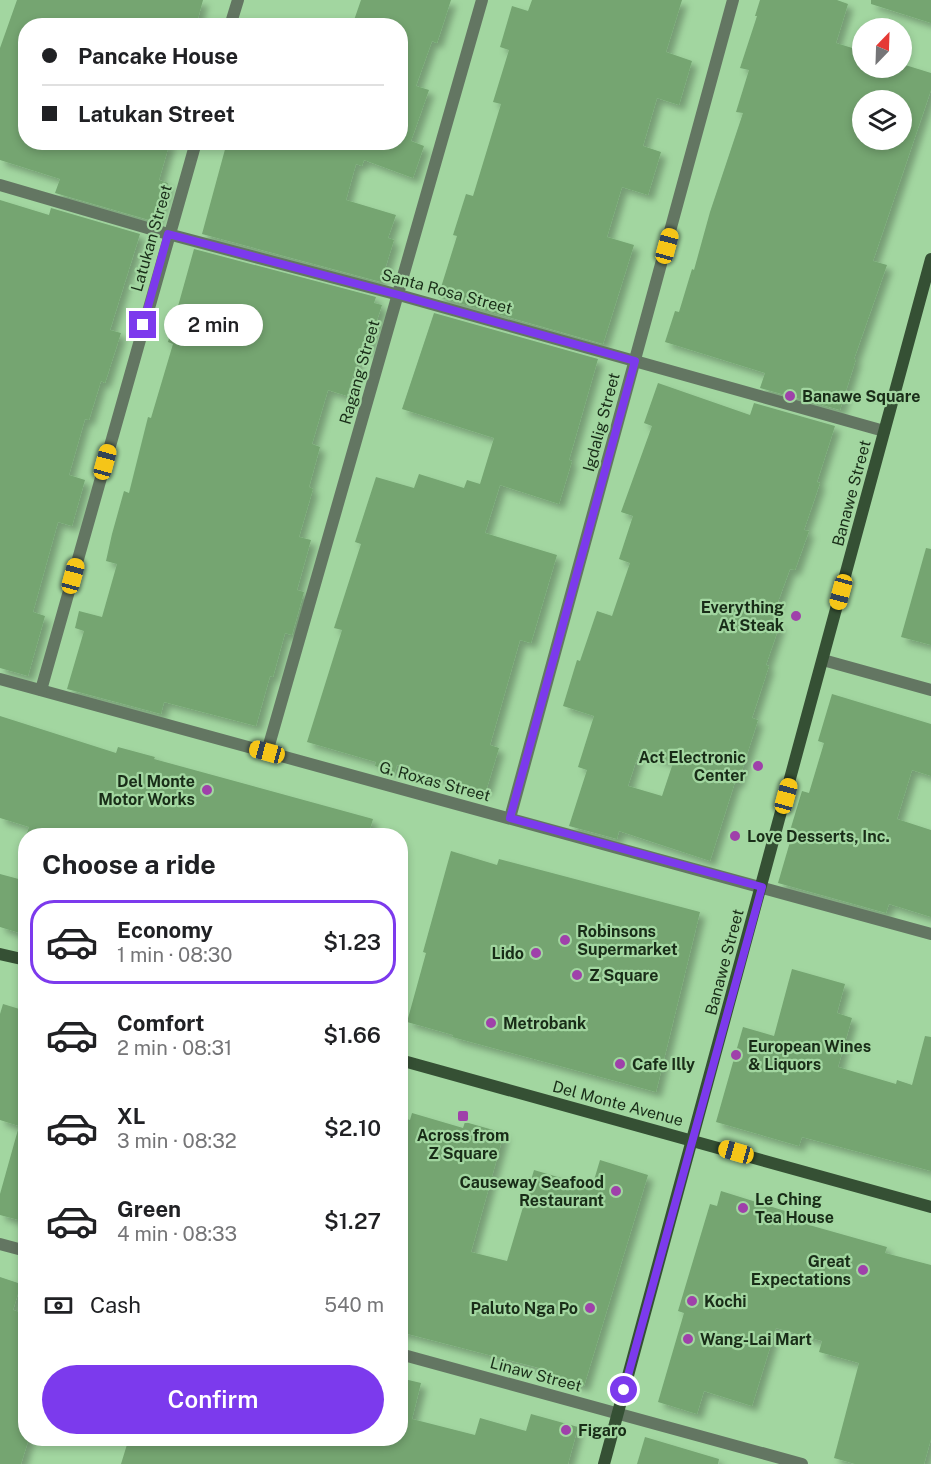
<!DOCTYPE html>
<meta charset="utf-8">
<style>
:root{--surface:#fff;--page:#f6f6f6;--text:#202124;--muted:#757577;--line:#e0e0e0;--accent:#7c3aed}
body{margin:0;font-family:"Public Sans",sans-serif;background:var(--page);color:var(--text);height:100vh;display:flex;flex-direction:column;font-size:22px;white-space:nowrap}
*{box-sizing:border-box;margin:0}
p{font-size:20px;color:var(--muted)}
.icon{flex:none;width:33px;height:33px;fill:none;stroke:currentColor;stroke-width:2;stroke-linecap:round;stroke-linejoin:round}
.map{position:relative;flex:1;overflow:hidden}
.drawer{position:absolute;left:18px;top:828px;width:390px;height:618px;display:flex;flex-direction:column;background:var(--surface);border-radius:24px;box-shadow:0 3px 9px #0003}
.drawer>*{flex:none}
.hud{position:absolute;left:18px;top:18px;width:390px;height:132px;border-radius:24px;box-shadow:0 3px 9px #0003;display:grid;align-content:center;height:132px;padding:0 24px;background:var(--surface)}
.needle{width:39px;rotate:23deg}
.buttons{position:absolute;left:852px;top:18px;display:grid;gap:12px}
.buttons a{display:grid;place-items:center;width:60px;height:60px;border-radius:50%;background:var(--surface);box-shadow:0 3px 9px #0003;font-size:30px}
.end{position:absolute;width:27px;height:27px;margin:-14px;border:8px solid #7c3aed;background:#fff;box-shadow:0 0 0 3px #fff}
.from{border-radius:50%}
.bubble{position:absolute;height:42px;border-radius:21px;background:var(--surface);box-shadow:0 3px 9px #0003;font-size:20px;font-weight:600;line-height:42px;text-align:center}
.car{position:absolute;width:18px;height:36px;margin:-18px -9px;border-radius:8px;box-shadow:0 0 4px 2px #0007;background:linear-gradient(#f5c518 24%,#345 0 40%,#f5c518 0 76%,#345 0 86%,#f5c518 0)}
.hud b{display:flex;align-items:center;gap:21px;height:57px;font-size:22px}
.hud b+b{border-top:2px solid var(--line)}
.hud i{width:15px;height:15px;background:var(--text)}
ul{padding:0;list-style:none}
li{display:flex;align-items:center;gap:18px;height:84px;margin:0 12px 9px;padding:0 12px;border:3px solid transparent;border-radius:24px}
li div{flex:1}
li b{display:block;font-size:22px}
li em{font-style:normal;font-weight:600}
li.current{border-color:var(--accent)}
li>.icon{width:54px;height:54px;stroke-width:1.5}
h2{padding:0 24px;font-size:27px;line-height:72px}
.pay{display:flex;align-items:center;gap:15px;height:66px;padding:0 24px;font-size:22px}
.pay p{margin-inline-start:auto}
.primary-button{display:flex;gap:12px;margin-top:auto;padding:12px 24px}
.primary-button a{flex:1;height:69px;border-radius:36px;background:var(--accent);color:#fff;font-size:24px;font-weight:600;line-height:69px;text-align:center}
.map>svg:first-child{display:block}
.building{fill:#74a571;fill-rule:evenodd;filter:url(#shadow)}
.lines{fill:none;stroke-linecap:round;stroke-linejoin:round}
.minor{stroke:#637662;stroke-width:12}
.secondary{stroke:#355034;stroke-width:12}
.route{stroke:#7c3aed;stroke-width:8}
.poi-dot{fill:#9f41aa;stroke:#a2d6a0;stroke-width:2}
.labels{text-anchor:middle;stroke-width:4.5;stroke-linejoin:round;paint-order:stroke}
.street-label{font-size:16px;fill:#192d18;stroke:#a2d6a0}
.poi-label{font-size:16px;font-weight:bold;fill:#192d18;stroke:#a2d6a0;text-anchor:start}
</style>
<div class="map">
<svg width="931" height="1464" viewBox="0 0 931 1464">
<defs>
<filter id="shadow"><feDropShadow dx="5.5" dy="5.5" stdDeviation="3" flood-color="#0004"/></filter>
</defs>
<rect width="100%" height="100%" fill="#a2d6a0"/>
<g class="building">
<polygon points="17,0 203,0 196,26 26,26 26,142 170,142 159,180 168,183 156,222 55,193 60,179 0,160 0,48"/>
<polygon points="361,0 451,0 437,43 432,41 416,86 429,90 411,141 424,146 413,178 364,160 362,166 356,164 346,200 396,215 388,238 394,240 381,282 202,234 227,142 400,142 400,26 352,26"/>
<polygon points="532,0 682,0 666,52 692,61 679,105 657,98 643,146 661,152 648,195 622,187 607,237 634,245 603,344 438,297 457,236 453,235 466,194 473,196 501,104 493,102 509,50 500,47 512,6 528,11"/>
<path d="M760 0H837L848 4 836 43 862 51V68H902V64L931 73V90L873 261 887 265 854 359H856L840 410 760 388 765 373 665 342 675 311 679 312 692 269 694 270 710 212 743 113 736 112 749 70 740 68 757 16H755ZM862 100H902V140H862Z"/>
<polygon points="871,0 931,0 931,23 871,4"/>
<polygon points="0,200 49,215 51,208 140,234 110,330 121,333 105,383 101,381 89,420 85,419 69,475 85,480 72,526 58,522 33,612 45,616 28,676 0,668"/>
<polygon points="194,249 376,297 374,303 382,305 367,351 361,349 347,396 328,390 312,444 320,447 309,487 313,489 299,537 311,540 297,590 304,592 292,635 285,633 273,677 270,676 256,726 164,702 161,714 67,689 84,631 75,628 79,611 102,617 117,564 106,561 112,534 124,491 129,493 148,417 151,418 173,344 168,342"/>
<polygon points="434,313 598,359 569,460 572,461 559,504 500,485 485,533 557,555 531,643 520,640 490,745 499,748 486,791 397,765 395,772 375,766 376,762 307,742 342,630 334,628 361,544 355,542 376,477 414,488 419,474 464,488 467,480 480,484 494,438 402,409"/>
<path d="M658 383 750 415 754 403 835 426 817 482 820 483 804 530 809 531 795 570 790 569 771 621 780 624 766 665 769 666 752 718 758 720 738 783 735 782 710 861 619 831 617 839 569 826 587 770 578 767 594 716 563 706 577 660 580 661 597 611 612 616 630 563 619 559 633 516 621 512 652 426 644 423ZM639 752 673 763 662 796 628 786Z"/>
<polygon points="926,548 931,549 931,645 901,637"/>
<polygon points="832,694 931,724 931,776 912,770 897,819 931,830 931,917 889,904 886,913 778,883 792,835 789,834 802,791 809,793 824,743 818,741"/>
<polygon points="0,716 116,753 118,747 155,757 154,759 373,819 368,836 26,836 29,827 0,818"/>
<polygon points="451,851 497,865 499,859 700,912 656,1092 452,1037 453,1035 407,1022 426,953 423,952"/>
<polygon points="0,874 26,881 26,935 0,927"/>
<polygon points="792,969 845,984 837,1013 852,1018 838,1067 896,1084 897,1080 912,1085 925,1036 931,1037 931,1171 802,1137 799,1146 716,1122 743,1027 774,1036"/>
<polygon points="3,1004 26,1011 26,1222 0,1215 0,1194 19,1126 0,1120 0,1014"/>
<polygon points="412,1113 463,1128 465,1122 504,1133 471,1252 507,1261 534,1170 592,1187 600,1160 648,1175 584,1386 541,1374 543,1369 400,1332 400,1117 410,1120"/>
<polygon points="721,1191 804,1217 802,1223 887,1247 885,1253 931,1265 931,1439 924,1464 855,1464 834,1458 859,1363 819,1352 822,1341 776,1328 752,1406 704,1391 697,1414 658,1402 684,1313 678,1311 710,1204 717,1206"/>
<polygon points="0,1277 21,1284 13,1310 26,1314 26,1438 29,1438 21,1464 0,1464"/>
<polygon points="400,1378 421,1383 412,1419 475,1435 480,1418 526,1431 531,1414 578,1427 568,1464 121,1464 129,1438 400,1438"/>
<polygon points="645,1437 719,1459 718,1464 637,1464"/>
</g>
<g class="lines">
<g class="minor">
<polyline points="230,26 238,0"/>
<polyline points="0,185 168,234 399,295 884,431"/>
<polyline points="823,660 931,690"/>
<polyline points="0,679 931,934"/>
<polyline points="41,690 196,142"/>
<polyline points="267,752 482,0"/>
<polyline points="510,818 733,0"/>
<polyline points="0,1244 26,1251"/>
<polyline points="400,1354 802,1464"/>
</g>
<g class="secondary">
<polyline points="0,954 26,960"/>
<polyline points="400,1060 931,1207"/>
<polyline points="604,1464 931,259"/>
</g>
</g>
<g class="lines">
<polyline class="route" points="143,325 168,234 399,295 635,361 510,818 762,887 624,1390"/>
</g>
<g class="poi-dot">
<circle cx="790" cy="396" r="6"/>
<circle cx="796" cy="616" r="6"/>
<circle cx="758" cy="766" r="6"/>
<circle cx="207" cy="790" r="6"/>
<circle cx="735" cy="836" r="6"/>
<circle cx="565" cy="940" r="6"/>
<circle cx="536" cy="953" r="6"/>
<circle cx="577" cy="975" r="6"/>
<circle cx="491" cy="1023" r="6"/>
<circle cx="736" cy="1055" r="6"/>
<circle cx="620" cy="1064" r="6"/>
<rect x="457" y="1110" width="12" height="12" rx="3"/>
<circle cx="616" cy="1191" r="6"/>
<circle cx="743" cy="1208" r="6"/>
<circle cx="863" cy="1270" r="6"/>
<circle cx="692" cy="1301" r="6"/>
<circle cx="590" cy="1308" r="6"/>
<circle cx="688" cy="1339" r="6"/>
<circle cx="566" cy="1430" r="6"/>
</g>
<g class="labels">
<g class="street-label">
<text transform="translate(151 238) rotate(-74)" y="6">Latukan Street</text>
<text transform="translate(447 291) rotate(15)" y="6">Santa Rosa Street</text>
<text transform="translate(359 372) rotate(-74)" y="6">Ragang Street</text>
<text transform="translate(601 422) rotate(-75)" y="6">Igdalig Street</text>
<text transform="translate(851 493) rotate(-75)" y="6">Banawe Street</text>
<text transform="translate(435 781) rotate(15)" y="6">G. Roxas Street</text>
<text transform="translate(724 962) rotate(-75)" y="6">Banawe Street</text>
<text transform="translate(618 1103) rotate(15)" y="6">Del Monte Avenue</text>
<text transform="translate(536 1374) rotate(15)" y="6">Linaw Street</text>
</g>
<g class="poi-label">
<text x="802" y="402">Banawe Square</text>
<text x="784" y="613" text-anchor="end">Everything<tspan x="784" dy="18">At Steak</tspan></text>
<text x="746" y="763" text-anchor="end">Act Electronic<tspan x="746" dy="18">Center</tspan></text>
<text x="195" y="787" text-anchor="end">Del Monte<tspan x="195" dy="18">Motor Works</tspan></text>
<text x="747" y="842">Love Desserts, Inc.</text>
<text x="577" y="937">Robinsons<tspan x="577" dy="18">Supermarket</tspan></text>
<text x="524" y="959" text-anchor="end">Lido</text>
<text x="589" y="981">Z Square</text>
<text x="503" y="1029">Metrobank</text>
<text x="748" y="1052">European Wines<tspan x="748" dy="18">&amp; Liquors</tspan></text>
<text x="632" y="1070">Cafe Illy</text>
<text x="463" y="1141" text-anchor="middle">Across from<tspan x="463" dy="18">Z Square</tspan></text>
<text x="604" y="1188" text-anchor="end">Causeway Seafood<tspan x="604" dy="18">Restaurant</tspan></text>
<text x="755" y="1205">Le Ching<tspan x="755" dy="18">Tea House</tspan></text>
<text x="851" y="1267" text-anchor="end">Great<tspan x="851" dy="18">Expectations</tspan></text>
<text x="704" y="1307">Kochi</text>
<text x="578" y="1314" text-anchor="end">Paluto Nga Po</text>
<text x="700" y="1345">Wang-Lai Mart</text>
<text x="578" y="1436">Figaro</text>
</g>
</g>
</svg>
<div class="buttons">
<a><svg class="needle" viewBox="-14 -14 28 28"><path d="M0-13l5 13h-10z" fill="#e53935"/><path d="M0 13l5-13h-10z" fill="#757577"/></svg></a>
<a><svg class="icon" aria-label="layers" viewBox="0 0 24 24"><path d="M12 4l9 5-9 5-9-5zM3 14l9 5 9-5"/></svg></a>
</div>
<i class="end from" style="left:624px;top:1390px"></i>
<i class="end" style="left:143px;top:325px"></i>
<div class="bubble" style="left:164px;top:304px;width:99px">2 min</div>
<i class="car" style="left:667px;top:246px;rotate:15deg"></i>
<i class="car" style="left:105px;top:462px;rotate:15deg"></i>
<i class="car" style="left:73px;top:576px;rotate:15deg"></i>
<i class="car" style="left:841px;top:592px;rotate:195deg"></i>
<i class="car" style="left:267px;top:752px;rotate:285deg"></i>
<i class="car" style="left:786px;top:796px;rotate:15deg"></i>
<i class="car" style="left:736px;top:1152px;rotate:286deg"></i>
<div class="hud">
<b><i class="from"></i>Pancake House</b>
<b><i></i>Latukan Street</b>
</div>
<section class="drawer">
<h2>Choose a ride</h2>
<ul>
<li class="current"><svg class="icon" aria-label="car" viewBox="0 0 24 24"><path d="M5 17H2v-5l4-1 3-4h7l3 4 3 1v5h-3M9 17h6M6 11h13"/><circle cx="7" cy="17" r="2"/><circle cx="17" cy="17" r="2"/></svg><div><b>Economy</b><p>1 min · 08:30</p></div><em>$1.23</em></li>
<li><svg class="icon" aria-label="car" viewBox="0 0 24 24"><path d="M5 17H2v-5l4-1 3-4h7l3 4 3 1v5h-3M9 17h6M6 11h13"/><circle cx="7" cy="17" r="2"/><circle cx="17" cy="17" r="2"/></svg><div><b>Comfort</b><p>2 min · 08:31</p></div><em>$1.66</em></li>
<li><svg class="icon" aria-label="car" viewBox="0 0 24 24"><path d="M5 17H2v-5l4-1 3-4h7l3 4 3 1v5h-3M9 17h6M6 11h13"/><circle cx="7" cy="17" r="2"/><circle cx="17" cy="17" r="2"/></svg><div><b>XL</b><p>3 min · 08:32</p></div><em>$2.10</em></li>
<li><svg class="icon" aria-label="car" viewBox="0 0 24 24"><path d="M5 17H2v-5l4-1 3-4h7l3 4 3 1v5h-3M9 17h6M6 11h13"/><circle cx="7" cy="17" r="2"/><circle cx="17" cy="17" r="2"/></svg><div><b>Green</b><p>4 min · 08:33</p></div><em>$1.27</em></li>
</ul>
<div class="pay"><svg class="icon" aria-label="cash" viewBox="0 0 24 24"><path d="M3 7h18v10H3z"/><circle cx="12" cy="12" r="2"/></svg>Cash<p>540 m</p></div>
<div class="primary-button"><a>Confirm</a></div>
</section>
</div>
